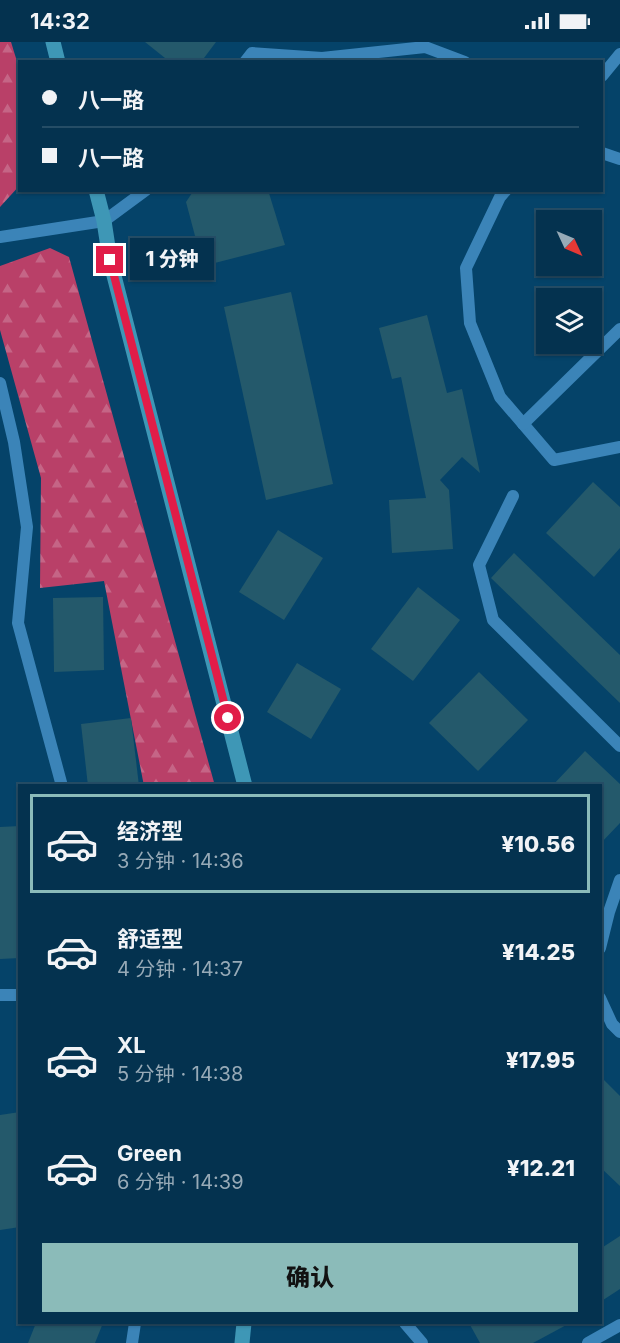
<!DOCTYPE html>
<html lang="zh">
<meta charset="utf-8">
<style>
:root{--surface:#04324f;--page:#123e59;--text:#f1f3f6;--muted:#97aab7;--line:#254d66;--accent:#8bbbb9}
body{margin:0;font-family:Inter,"Noto Sans SC",sans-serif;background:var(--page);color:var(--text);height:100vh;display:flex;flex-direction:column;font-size:22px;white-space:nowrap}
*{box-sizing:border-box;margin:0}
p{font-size:20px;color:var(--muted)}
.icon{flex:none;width:33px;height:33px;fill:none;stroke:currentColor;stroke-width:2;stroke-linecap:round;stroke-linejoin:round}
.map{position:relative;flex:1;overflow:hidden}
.sheet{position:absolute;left:18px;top:742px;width:584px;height:540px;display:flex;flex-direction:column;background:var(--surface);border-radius:0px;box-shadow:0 2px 4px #0004,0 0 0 2px var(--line)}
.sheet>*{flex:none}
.top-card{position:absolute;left:18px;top:18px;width:585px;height:132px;border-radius:0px;box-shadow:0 2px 4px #0004,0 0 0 2px var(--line);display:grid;align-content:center;height:132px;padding:0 24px;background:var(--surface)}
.needle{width:39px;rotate:134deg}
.buttons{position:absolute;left:536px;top:168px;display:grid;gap:12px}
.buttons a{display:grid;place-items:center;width:66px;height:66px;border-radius:0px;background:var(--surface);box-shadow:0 2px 4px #0004,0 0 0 2px var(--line);font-size:30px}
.end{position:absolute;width:27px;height:27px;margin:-14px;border:8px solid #e11d48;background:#fff;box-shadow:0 0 0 3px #fff}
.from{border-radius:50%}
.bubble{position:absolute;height:42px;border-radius:0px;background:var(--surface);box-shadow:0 2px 4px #0004,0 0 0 2px var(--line);font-size:20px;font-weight:800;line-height:42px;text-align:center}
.top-card b{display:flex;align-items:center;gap:21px;height:57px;font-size:22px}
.top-card b+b{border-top:2px solid var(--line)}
.top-card i{width:15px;height:15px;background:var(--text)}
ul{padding:10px 0 0;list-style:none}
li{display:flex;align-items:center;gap:18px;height:99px;margin:0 12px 9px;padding:0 12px;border:3px solid transparent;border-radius:0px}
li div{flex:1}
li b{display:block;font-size:22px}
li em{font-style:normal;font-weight:800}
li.selected{border-color:var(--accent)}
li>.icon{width:54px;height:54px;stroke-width:1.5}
.cta{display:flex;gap:12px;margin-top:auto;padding:12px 24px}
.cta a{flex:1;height:69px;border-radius:0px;background:var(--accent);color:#111;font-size:24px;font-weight:800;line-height:69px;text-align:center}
.status{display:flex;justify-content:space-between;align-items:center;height:42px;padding:0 30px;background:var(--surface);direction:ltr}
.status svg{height:16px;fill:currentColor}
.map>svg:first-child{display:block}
.forest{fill:url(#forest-firs)}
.building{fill:#24596b}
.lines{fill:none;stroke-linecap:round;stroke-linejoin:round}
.lane{stroke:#3b84b8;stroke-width:12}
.secondary{stroke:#3e97b6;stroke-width:15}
.route{stroke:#e11d48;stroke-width:8}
</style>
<div class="status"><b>14:32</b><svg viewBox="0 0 49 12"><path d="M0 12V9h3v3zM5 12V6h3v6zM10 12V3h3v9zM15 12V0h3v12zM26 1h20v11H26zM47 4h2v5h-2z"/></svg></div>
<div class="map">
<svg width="620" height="1301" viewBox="0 0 620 1301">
<defs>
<pattern id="forest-firs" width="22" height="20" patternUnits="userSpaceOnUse" patternTransform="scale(1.5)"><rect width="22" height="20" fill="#b94068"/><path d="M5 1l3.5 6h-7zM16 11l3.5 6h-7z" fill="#c56586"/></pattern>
</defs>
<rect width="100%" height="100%" fill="#054369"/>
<g class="forest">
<polygon points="0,0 11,0 19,26 20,143 0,165"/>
<polygon points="50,206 69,215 215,744 144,744 104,539 40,546 41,436 0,288 0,224"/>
</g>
<g class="building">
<polygon points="145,0 216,0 201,20 170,20"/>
<polygon points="194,148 268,148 285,203 203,224 186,160"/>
<polygon points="291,250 333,442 266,458 224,265"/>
<polygon points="427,273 447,351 462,347 480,431 462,415 440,438 449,448 453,507 392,511 389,458 426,456 401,335 392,337 379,286"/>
<polygon points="593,440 620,465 620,506 594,535 546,491"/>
<polygon points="278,488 323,516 284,578 239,550"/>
<polygon points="514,511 620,613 620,661 491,536"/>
<polygon points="418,545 460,578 413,639 371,607"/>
<polygon points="103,555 104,628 54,630 53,556"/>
<polygon points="297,621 341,647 311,697 267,670"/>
<polygon points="479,630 528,678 478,729 429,681"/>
<polygon points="131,676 139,744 88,744 81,682"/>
<polygon points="585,709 620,742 620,781 600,802 600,744 552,744"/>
<polygon points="20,784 20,916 0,917 0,785"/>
<polygon points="600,1034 620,1054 620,1144 600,1125"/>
<polygon points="20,1070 20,1185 0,1188 0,1073"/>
<polygon points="620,1194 620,1247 600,1260 600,1207"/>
<polygon points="36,1281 103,1281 95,1301 28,1301"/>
<polygon points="469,1281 570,1281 533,1301 480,1301"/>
</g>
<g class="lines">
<g class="lane">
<polyline points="245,20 252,11 322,16 425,5 465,20"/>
<polyline points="602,34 620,12"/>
<polyline points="602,111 620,117"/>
<polyline points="506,148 500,155 466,226 470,281 500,355 554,418 620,405"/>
<polyline points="0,195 104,179 146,148"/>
<polyline points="0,341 14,400 27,485 18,581 62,744"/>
<polyline points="523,382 620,287"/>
<polyline points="513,454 479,523 493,578 620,704"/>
<polyline points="600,906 609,870 620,838"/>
<polyline points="0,953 20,953"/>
<polyline points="600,956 612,982 620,990"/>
<polyline points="405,1281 422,1301"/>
<polyline points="132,1301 135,1281"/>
<polyline points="588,1301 620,1283"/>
</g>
<g class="secondary">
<polyline points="53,0 58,20"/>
<polyline points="96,148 104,179 110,218 245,744"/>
<polyline points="242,1301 244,1281"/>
</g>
</g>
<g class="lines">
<polyline class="route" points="110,218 228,676"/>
</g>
</svg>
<div class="buttons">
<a><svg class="needle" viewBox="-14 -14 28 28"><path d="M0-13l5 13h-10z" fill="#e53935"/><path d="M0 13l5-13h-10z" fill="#97aab7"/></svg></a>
<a><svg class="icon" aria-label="layers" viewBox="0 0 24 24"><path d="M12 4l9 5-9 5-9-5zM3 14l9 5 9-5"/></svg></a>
</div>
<i class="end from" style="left:228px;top:676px"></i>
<i class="end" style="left:110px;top:218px"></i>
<div class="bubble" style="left:130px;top:196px;width:84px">1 分钟</div>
<div class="top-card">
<b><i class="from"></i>八一路</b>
<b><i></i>八一路</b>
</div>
<section class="sheet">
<ul>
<li class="selected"><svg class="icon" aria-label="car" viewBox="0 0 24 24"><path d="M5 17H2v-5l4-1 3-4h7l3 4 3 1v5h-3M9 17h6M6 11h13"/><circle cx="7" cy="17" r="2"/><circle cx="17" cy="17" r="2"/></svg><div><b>经济型</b><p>3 分钟 · 14:36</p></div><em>¥10.56</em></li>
<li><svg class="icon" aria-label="car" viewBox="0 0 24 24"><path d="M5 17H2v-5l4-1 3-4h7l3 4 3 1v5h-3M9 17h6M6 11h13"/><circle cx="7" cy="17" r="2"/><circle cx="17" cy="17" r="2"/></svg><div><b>舒适型</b><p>4 分钟 · 14:37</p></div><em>¥14.25</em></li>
<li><svg class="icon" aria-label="car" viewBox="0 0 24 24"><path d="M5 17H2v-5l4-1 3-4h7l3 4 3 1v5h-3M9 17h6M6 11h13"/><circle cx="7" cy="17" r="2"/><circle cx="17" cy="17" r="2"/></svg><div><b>XL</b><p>5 分钟 · 14:38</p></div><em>¥17.95</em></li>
<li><svg class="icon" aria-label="car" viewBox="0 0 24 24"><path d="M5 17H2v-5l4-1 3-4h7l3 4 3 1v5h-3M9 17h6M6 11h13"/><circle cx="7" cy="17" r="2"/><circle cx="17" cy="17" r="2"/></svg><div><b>Green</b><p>6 分钟 · 14:39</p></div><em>¥12.21</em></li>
</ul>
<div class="cta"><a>确认</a></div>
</section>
</div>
